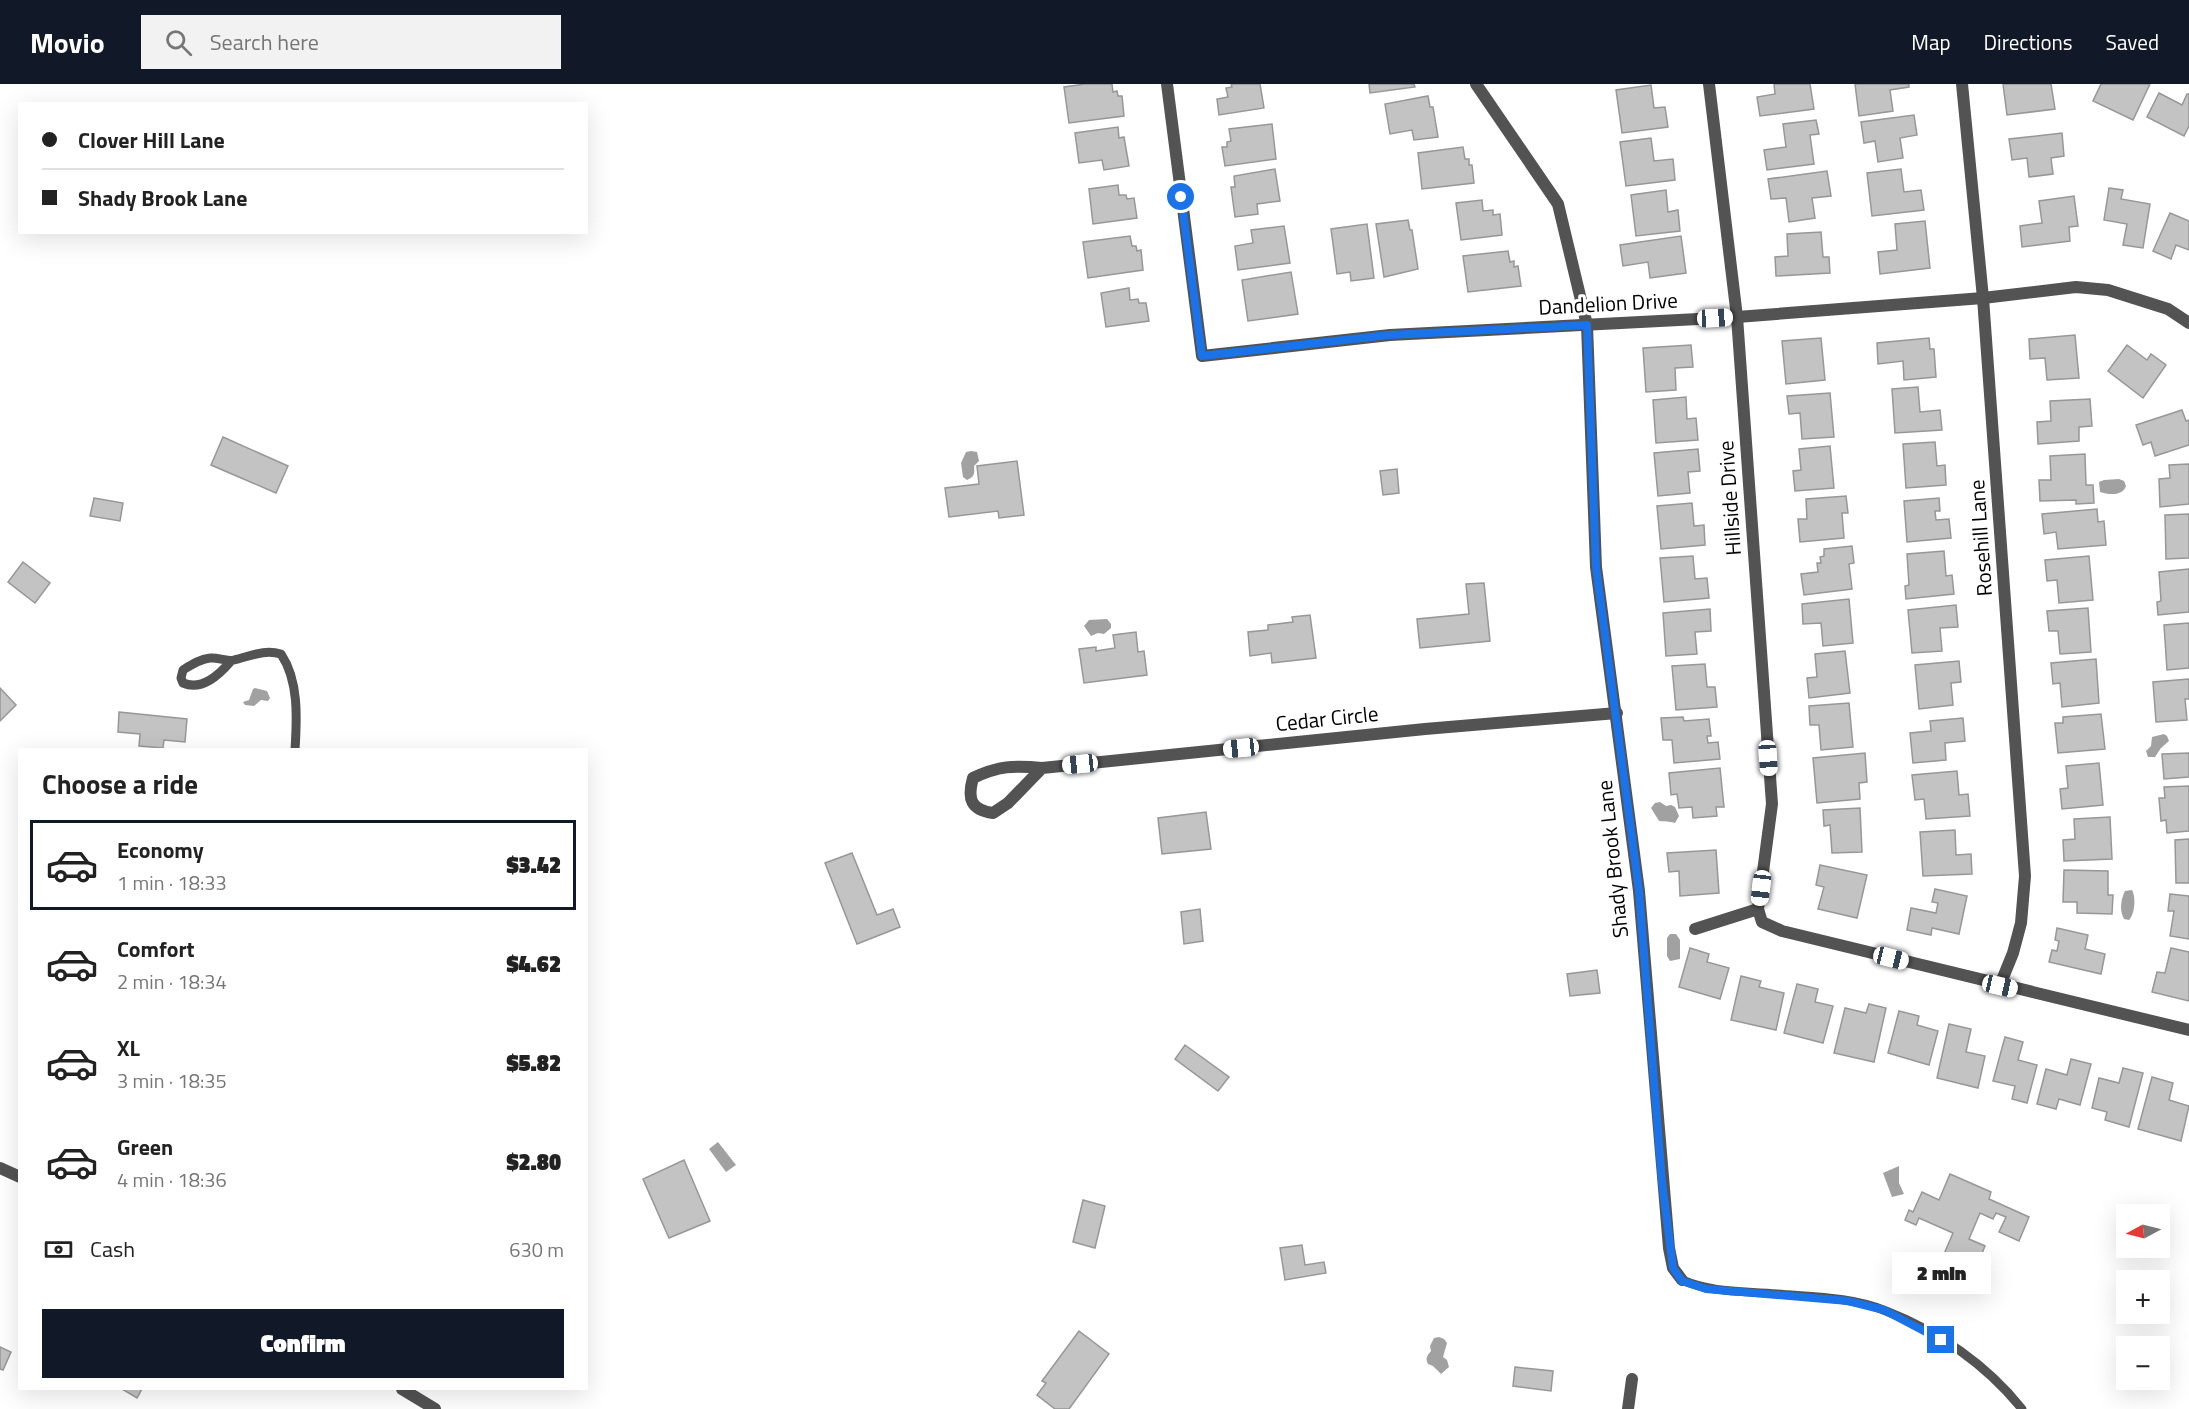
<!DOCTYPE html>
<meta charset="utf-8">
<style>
:root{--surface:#fff;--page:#f2f2f2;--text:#222;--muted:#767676;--line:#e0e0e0;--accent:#111827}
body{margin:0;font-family:"Titillium Web",sans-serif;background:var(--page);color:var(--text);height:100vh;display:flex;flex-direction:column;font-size:22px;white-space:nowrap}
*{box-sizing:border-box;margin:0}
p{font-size:20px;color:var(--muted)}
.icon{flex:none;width:33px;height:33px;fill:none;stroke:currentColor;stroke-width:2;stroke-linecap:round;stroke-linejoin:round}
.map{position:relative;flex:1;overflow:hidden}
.sheet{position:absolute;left:18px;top:664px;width:570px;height:642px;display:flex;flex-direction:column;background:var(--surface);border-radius:0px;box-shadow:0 6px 24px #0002}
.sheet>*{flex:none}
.banner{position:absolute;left:18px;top:18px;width:570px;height:132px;border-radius:0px;box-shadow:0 6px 24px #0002;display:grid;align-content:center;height:132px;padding:0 24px;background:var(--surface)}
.needle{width:39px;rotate:263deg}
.fabs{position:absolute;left:2116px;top:1120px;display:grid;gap:12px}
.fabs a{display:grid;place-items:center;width:54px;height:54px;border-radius:0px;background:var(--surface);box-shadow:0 6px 24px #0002;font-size:30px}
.end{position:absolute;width:27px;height:27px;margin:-14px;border:8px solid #1a73e8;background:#fff;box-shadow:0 0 0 3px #fff}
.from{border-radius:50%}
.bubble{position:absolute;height:42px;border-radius:0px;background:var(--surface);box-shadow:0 6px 24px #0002;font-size:20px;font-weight:800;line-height:42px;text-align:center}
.car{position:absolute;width:18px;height:36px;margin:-18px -9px;border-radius:8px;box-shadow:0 0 4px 2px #0007;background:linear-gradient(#fff 24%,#345 0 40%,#fff 0 76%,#345 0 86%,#fff 0)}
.banner b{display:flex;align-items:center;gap:21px;height:57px;font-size:22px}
.banner b+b{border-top:2px solid var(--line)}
.banner i{width:15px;height:15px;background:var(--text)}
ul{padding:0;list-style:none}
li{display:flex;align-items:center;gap:18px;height:90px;margin:0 12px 9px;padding:0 12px;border:3px solid transparent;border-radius:0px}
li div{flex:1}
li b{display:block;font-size:22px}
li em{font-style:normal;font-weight:800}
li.current{border-color:var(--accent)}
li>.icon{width:54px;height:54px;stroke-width:1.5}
h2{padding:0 24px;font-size:27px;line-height:72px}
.pay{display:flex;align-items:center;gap:15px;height:66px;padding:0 24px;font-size:22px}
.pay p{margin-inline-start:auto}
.button{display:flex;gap:12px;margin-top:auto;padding:12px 24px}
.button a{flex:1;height:69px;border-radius:0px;background:var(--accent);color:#fff;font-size:24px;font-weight:800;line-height:69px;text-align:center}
header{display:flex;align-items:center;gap:36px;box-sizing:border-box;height:84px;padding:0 30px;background:var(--accent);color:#fff}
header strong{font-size:28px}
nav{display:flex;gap:33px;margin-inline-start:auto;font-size:21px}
.search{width:420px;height:54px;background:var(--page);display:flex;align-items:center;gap:15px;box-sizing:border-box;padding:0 21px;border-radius:0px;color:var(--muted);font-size:22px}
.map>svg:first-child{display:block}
.water{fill:#a1a1a1}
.building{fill:#c3c3c3;stroke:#979797;stroke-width:1.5}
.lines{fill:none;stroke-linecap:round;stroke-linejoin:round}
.service{stroke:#535353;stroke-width:9}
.minor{stroke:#535353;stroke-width:12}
.tertiary{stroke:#535353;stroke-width:12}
.route{stroke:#1a73e8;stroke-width:8}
.labels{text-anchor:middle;stroke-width:6;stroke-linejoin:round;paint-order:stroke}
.street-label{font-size:21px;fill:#000;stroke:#fff}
</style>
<header>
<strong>Movio</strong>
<div class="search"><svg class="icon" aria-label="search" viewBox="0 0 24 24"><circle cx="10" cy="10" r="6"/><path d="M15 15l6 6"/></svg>Search here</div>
<nav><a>Map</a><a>Directions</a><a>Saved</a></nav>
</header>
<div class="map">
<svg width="2189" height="1325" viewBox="0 0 2189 1325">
<rect width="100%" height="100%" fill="#fff"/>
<g class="water">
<path d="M971 367 977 368 979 377 974 382C975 390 974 393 967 396L963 393 961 379 966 368Z"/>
<path d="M2119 395 2124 397 2126 402C2123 412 2109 411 2100 408L2099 398 2104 396Z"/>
<polygon points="1107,535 1111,540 1111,544 1104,550 1098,549 1091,552 1084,542 1089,536"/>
<polygon points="255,604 267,607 270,614 268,617 261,616 254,622 245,621 243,618 249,616 253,605"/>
<polygon points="2164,650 2167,652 2169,657 2161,664 2155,673 2148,673 2146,667 2151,662 2152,653"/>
<path d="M1660 718 1666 722 1671 721 1675 723 1679 732 1675 739C1654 734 1664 744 1651 724L1655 719Z"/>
<path d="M2132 806C2136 813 2135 830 2129 836L2124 835C2119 826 2121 815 2125 807Z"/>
<polygon points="1670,850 1676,850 1680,856 1680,875 1670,877 1667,872 1667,854"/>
<polygon points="718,1058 736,1081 726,1088 709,1065"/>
<polygon points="1899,1082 1899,1099 1904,1110 1892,1113 1883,1089"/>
<path d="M1439 1253 1444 1255 1447 1259 1443 1273 1447 1276 1449 1283 1441 1290 1433 1282 1428 1280C1425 1274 1427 1272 1431 1267L1430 1262 1434 1254Z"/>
</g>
<g class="building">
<polygon points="1085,0 1112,0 1113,8 1117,7 1118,12 1122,12 1124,32 1069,39 1064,3"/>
<polygon points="1231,0 1260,0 1264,24 1219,31 1217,15 1228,13 1226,4 1232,3"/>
<polygon points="1369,0 1414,0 1415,3 1370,9"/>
<polygon points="1774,0 1810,0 1814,25 1760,32 1757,13 1775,10"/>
<polygon points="1855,0 1909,0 1909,3 1890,6 1893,27 1859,32"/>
<polygon points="2003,0 2051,0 2055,25 2007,31"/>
<polygon points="2101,0 2150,0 2133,36 2093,17"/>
<polygon points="1651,1 1654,24 1665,23 1668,43 1622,49 1616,6"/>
<polygon points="2159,9 2182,21 2187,10 2189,10 2189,42 2184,52 2147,33"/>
<polygon points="1428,12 1430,23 1433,23 1438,53 1414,56 1412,46 1390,50 1385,20"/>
<polygon points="1914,31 1917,51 1900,54 1903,74 1878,78 1875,57 1864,59 1861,38"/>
<polygon points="1816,36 1819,50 1810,51 1814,80 1767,86 1764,66 1786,63 1783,40"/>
<polygon points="1272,40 1276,75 1225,82 1222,63 1227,63 1227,58 1231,57 1229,45"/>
<polygon points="1118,43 1119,54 1124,53 1129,82 1104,86 1102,76 1079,79 1075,49"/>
<polygon points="2062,49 2064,72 2051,74 2053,90 2029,93 2027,74 2012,76 2009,55"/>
<polygon points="1651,54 1654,77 1673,75 1675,96 1626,102 1620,58"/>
<polygon points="1463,63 1465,75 1469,75 1469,81 1472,81 1474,99 1422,105 1418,69"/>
<polygon points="1275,85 1280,117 1257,120 1258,130 1235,133 1231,103 1235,103 1234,92"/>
<polygon points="1901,85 1904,108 1921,106 1924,126 1872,132 1867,89"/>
<polygon points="1827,87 1831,112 1812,114 1815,134 1789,138 1786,114 1771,115 1768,95"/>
<polygon points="1118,101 1119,111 1126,111 1127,115 1134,114 1137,134 1093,140 1089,105"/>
<polygon points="2109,104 2123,106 2121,115 2150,120 2143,164 2123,161 2127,140 2104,136"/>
<polygon points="1666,106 1668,128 1678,126 1680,147 1636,152 1631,111"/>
<polygon points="2074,112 2078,142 2069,143 2070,157 2022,163 2020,142 2042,139 2039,117"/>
<polygon points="1482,116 1483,127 1493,126 1493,131 1500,130 1502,151 1461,156 1456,119"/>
<polygon points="2170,129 2189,137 2189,166 2176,161 2171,175 2153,167"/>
<polygon points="1408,136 1410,146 1412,146 1418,185 1384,193 1376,140"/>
<polygon points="1925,137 1930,184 1880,190 1878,168 1897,166 1895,140"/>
<polygon points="1367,140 1374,194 1351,197 1350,188 1337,190 1331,145"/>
<polygon points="1284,142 1290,179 1238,186 1235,162 1253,159 1251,146"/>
<polygon points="1821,148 1823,173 1829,173 1830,189 1776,192 1775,173 1788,172 1787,150"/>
<polygon points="1130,152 1132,162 1136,162 1137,167 1141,166 1143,186 1088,194 1083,158"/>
<polygon points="1681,152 1686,189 1650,194 1648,178 1623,182 1620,161"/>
<polygon points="1508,167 1510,178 1514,177 1514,183 1518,182 1521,202 1468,208 1463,172"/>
<polygon points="1291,188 1298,230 1248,237 1242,196"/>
<polygon points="1129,204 1130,216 1138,215 1139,219 1146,219 1149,237 1106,243 1101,209"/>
<polygon points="2075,251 2079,294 2047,296 2045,274 2030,275 2029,255"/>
<polygon points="1821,254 1825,296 1786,300 1782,257"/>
<polygon points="1929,254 1930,265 1934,265 1936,293 1904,296 1903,277 1878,280 1877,259"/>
<polygon points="1691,261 1693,283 1675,284 1676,306 1646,308 1643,264"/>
<polygon points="2127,261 2147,276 2151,270 2166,281 2143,314 2108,287"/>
<polygon points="1918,303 1920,328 1940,326 1942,346 1895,349 1892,305"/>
<polygon points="1830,309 1834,353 1802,355 1800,329 1789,330 1787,312"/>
<polygon points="1686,313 1687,335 1696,334 1698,356 1656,359 1653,316"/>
<polygon points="2090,315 2092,342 2079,343 2079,357 2038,360 2037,338 2051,337 2050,317"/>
<polygon points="2182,326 2186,337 2189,336 2189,361 2155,372 2151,358 2143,361 2136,341"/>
<polygon points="223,353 288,382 276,409 211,381"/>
<polygon points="1935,358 1937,382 1945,381 1946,401 1906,404 1903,360"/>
<polygon points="1830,362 1834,404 1795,407 1793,387 1801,386 1799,365"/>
<polygon points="1698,365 1700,387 1688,388 1690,409 1658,412 1654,369"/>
<polygon points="2085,370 2086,401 2093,401 2094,419 2076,420 2076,416 2040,417 2039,396 2051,396 2050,372"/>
<polygon points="1017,377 1024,431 999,434 998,427 949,433 945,404 979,400 977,382"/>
<polygon points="2189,380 2189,420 2160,423 2159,395 2170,394 2169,381"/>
<polygon points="1397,385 1399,409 1383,411 1380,387"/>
<polygon points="1846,412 1848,429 1842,429 1844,454 1800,458 1798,435 1807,435 1806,415"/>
<polygon points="94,414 123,419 120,437 90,432"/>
<polygon points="1939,414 1940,427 1935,427 1936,436 1949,435 1951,454 1907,458 1904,417"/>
<polygon points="1692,419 1694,442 1704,441 1705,461 1661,465 1657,422"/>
<polygon points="2097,425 2098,438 2104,437 2106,461 2058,465 2056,448 2044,450 2042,430"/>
<polygon points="2189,430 2189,474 2166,475 2165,431"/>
<polygon points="1852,462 1854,479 1849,480 1852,505 1804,511 1801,490 1818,488 1817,479 1821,479 1820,473 1824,472 1824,465"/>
<polygon points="1944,467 1946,492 1952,491 1954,510 1906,515 1905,502 1909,501 1907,470"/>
<polygon points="1693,472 1695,495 1707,494 1709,514 1664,518 1660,474"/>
<polygon points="2089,472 2093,516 2059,519 2057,496 2047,497 2045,476"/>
<polygon points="23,478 50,499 35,519 8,498"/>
<polygon points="2189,485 2189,528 2158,531 2157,518 2161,517 2159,488"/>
<polygon points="1484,499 1490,557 1420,564 1417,535 1469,530 1466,500"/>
<polygon points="1849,515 1853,559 1823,562 1821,539 1803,540 1802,520"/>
<polygon points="1956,521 1958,543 1940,544 1942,567 1912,569 1908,526"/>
<polygon points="2088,524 2091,568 2060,570 2058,547 2049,547 2047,527"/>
<polygon points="1710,525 1711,547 1695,548 1697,570 1666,572 1663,529"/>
<polygon points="1310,531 1316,574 1272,579 1271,569 1250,572 1248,548 1268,546 1268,541 1293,538 1292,533"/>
<polygon points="2189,539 2189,584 2167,586 2164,541"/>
<polygon points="1136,548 1138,568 1144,567 1147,591 1084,599 1079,565 1096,563 1096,567 1115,564 1113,551"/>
<polygon points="1845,567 1850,609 1809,614 1807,594 1817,593 1815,570"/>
<polygon points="2096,575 2099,619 2062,623 2060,599 2053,600 2051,579"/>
<polygon points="1959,577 1961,598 1951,599 1953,621 1919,625 1915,581"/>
<polygon points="1705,580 1707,603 1715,603 1717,623 1676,626 1672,582"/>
<polygon points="2189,595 2189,615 2185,615 2187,636 2156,638 2153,598"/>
<polygon points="0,604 16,621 0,637"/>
<polygon points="1849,619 1853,663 1821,666 1819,641 1810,641 1809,622"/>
<polygon points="119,628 187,635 185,658 164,656 163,664 139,662 140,650 118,648"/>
<polygon points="2101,630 2105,665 2058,669 2055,639 2063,639 2063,633"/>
<polygon points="1683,633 1684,637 1709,635 1711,652 1707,652 1708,659 1718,658 1720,675 1674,679 1672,656 1663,656 1661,634"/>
<polygon points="1963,634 1965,657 1945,659 1946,676 1913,679 1910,649 1931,647 1930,637"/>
<polygon points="1865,669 1867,698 1859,699 1860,715 1817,719 1813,674"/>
<polygon points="2189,669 2189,693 2164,695 2162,670"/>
<polygon points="2099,679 2103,721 2062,725 2060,705 2068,704 2066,682"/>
<polygon points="1720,684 1724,723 1716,723 1717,732 1693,734 1692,723 1679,724 1677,710 1671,711 1669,689"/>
<polygon points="1957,687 1959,711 1968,710 1970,732 1926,735 1924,715 1915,716 1912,691"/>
<polygon points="2189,702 2189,747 2167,749 2166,736 2161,737 2159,714 2165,714 2164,703"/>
<polygon points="1860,724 1862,768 1832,769 1830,741 1824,742 1823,726"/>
<polygon points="1206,728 1211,765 1162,770 1158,734"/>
<polygon points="2110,733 2112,775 2064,777 2063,756 2075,755 2074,735"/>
<polygon points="1955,746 1956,771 1971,770 1972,790 1923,792 1920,748"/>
<polygon points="2189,755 2189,799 2176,799 2175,756"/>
<polygon points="1716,766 1719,809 1680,812 1679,787 1669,788 1667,769"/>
<polygon points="852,769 877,831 893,825 900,843 857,860 825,779"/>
<polygon points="1820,781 1867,791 1857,834 1818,825 1824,803 1816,801"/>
<polygon points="2064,786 2108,787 2108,811 2113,811 2112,830 2077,829 2077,818 2063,818"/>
<polygon points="1935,805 1967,812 1959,850 1932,844 1931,851 1907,846 1911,824 1936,829 1938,819 1932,818"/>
<polygon points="2170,810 2189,812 2189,855 2170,852 2174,827 2168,827"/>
<polygon points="1200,825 1203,857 1184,860 1181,828"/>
<polygon points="2057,844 2088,851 2085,865 2105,870 2101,890 2049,878 2052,866 2057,867 2059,857 2055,856"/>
<polygon points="1690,864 1709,870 1707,878 1729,884 1720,915 1679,903"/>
<polygon points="2171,864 2189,868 2189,917 2152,908 2157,888 2165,889"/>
<polygon points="1597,886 1600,909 1570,912 1567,890"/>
<polygon points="1741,892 1761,897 1759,903 1784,909 1776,946 1731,936"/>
<polygon points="1797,900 1818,905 1815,918 1833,922 1823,959 1784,949"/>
<polygon points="1869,920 1886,924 1874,978 1834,969 1845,924 1866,929"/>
<polygon points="1899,927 1919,932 1917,941 1938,947 1929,981 1888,969"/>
<polygon points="1949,940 1971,945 1966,968 1985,972 1978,1004 1937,994"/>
<polygon points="2005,953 2023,958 2018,976 2037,981 2027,1019 2012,1015 2015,1002 1993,997"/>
<polygon points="1185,961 1229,993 1218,1007 1175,975"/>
<polygon points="2071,975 2091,980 2080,1021 2059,1015 2056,1025 2037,1020 2046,985 2067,991"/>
<polygon points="2123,984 2143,989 2129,1043 2105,1036 2107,1028 2092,1024 2099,994 2119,999"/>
<polygon points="2152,993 2173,999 2169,1016 2189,1022 2181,1057 2138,1045"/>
<polygon points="684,1076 710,1137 669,1154 643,1095"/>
<polygon points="1950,1090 1991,1108 1989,1115 2029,1133 2019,1157 1999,1148 2006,1133 1996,1129 1993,1135 1980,1129 1969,1155 1985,1162 1976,1184 1944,1170 1953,1149 1919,1134 1916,1141 1905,1136 1909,1126 1913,1128 1922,1108 1939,1116"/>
<polygon points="1083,1116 1105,1122 1095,1164 1073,1158"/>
<polygon points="1302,1161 1305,1181 1324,1178 1326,1189 1285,1196 1280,1164"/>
<polygon points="1079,1247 1109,1270 1069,1325 1055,1325 1037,1311 1046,1299 1042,1297"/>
<polygon points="0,1263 11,1268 3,1286 0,1285"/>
<polygon points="1515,1283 1553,1287 1551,1307 1513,1302"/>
<polygon points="122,1305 142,1305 137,1314"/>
</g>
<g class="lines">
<g class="service">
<path d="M231 577C219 591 202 607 183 599L181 594 183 586C191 581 200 575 210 574 218 573 226 578 234 576 251 572 264 565 281 570 299 597 297 634 295 666"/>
<path d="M1682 1196C1712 1209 1745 1207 1777 1210 1812 1213 1853 1213 1886 1227 1938 1247 1987 1281 2022 1325"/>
</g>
<g class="minor">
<polyline points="1167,0 1202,272 1390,251 1737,233 1983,214 2076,203 2108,206 2168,225 2189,239"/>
<polyline points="1476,0 1558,120 1587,241 1596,483 1639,807 1669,1164 1673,1184 1682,1196"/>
<polyline points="1709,0 1737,233 1772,720 1758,825 1762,838 1782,847 2189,946"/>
<polyline points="1962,0 1983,214 2025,792 2021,839 2013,869 2000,901"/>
<path d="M1042 684 1008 719 993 729C971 726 967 715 973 694 998 682 1014 681 1042 684L1425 645 1617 629"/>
<polyline points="1695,845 1758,825"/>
<polyline points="1628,1325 1632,1295"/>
</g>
<g class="tertiary">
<polyline points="0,1084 20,1093"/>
<polyline points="402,1305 435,1325"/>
</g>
</g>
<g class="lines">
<polyline class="route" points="1181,113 1202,272 1389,251 1587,241 1596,483 1639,807 1662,1098 1673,1184 1682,1197 1706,1205 1848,1217 1884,1226 1941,1256"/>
</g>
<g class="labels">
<g class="street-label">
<text transform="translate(1608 220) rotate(-3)" y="7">Dandelion Drive</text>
<text transform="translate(1730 414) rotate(-94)" y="7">Hillside Drive</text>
<text transform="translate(1981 454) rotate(-94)" y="7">Rosehill Lane</text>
<text transform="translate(1327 635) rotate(-6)" y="7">Cedar Circle</text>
<text transform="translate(1613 775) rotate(-96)" y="7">Shady Brook Lane</text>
</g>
</g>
</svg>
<div class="fabs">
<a><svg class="needle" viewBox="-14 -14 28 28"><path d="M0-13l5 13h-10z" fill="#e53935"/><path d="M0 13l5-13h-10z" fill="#767676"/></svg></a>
<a>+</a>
<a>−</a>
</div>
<i class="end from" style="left:1181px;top:113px"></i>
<i class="end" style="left:1941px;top:1256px"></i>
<div class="bubble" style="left:1892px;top:1168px;width:99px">2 min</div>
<i class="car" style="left:1715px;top:234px;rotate:87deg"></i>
<i class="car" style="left:1241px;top:664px;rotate:264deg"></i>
<i class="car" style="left:1768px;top:674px;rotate:176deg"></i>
<i class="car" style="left:1080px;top:680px;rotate:264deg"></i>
<i class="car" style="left:1761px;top:804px;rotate:187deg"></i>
<i class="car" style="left:1891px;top:874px;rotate:104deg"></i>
<i class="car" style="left:2000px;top:902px;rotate:103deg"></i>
<div class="banner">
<b><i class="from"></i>Clover Hill Lane</b>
<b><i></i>Shady Brook Lane</b>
</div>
<section class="sheet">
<h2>Choose a ride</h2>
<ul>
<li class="current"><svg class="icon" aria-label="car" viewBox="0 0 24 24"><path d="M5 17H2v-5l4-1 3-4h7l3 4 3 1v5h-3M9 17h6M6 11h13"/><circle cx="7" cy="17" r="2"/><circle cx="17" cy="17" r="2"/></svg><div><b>Economy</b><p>1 min · 18:33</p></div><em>$3.42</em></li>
<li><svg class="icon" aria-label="car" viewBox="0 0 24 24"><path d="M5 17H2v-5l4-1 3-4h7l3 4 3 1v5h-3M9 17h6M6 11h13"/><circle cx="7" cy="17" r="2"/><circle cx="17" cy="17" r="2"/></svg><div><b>Comfort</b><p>2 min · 18:34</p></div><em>$4.62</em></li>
<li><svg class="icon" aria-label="car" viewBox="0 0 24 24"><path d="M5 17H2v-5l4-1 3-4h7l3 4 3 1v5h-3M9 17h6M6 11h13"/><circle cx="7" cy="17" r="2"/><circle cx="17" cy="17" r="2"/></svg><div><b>XL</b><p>3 min · 18:35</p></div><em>$5.82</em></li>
<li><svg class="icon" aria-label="car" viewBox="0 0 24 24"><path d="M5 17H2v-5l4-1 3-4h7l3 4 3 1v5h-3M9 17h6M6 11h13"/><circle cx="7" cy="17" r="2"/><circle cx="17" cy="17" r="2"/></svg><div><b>Green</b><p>4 min · 18:36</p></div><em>$2.80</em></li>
</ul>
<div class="pay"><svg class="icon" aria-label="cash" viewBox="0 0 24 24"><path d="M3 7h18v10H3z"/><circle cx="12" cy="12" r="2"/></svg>Cash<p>630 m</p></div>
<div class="button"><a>Confirm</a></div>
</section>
</div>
